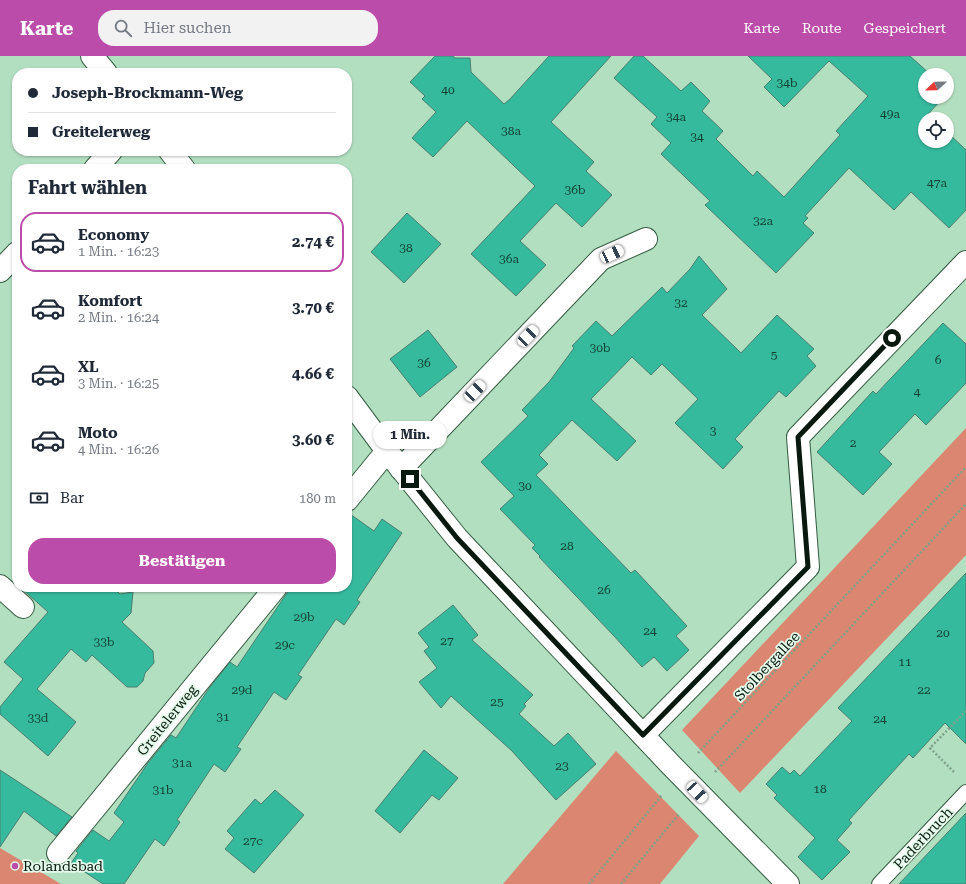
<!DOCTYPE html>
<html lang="de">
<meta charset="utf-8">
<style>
:root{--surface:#fff;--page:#f2f2f3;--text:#1f2937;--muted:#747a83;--line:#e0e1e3;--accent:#bc4ca9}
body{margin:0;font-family:"Roboto Serif",serif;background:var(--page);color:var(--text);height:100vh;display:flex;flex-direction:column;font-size:15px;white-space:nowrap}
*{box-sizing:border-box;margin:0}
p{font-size:13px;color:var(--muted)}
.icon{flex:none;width:22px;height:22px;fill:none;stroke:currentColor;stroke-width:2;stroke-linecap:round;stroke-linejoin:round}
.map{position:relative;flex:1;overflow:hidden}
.sheet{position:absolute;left:12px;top:108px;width:340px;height:428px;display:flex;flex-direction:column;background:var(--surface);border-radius:16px;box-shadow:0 1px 3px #0004}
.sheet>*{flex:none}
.hud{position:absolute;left:12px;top:12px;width:340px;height:88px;border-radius:16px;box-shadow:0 1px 3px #0004;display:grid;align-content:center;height:88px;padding:0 16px;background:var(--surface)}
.needle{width:26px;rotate:248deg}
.fabs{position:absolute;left:918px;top:12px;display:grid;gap:8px}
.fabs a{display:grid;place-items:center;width:36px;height:36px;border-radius:50%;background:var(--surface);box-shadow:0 1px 3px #0004;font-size:20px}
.end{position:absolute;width:18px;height:18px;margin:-9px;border:5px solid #09190f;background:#fff;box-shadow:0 0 0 2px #fff}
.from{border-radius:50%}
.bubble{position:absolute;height:28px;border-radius:14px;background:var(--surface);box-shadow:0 1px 3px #0004;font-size:13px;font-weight:700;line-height:28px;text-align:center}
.car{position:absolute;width:12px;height:24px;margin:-12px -6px;border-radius:5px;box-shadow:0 0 3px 1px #0007;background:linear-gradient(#fff 24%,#345 0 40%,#fff 0 76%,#345 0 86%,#fff 0)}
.hud b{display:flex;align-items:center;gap:14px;height:38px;font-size:15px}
.hud b+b{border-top:1px solid var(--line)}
.hud i{width:10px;height:10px;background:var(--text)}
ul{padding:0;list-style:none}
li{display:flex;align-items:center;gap:12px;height:60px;margin:0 8px 6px;padding:0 8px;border:2px solid transparent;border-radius:16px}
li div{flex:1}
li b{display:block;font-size:15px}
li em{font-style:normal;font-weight:700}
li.active{border-color:var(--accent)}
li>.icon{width:36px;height:36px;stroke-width:1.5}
h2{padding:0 16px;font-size:18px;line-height:48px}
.pay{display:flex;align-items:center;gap:10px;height:44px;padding:0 16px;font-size:15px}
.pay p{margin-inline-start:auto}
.action{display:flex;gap:8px;margin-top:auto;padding:8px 16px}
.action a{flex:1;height:46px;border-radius:16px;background:var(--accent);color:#fff;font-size:16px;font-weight:700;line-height:46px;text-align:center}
header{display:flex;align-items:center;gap:24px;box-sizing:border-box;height:56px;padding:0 20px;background:var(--accent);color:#fff}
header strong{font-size:19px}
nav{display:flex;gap:22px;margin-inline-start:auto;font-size:14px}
.search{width:280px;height:36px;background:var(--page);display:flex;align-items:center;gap:10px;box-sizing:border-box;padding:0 14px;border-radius:16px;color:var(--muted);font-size:15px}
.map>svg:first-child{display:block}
.green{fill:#db8670}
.building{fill:#36ba9e;stroke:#497f70}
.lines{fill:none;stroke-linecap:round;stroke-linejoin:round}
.lane-casing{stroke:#345c42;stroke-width:16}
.street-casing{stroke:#345c42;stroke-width:24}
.path{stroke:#7ea18a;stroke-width:2.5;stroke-dasharray:2 2;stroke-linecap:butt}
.lane{stroke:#fff;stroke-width:14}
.street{stroke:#fff;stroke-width:22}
.route{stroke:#09190f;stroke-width:5}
.poi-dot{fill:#bc4ca9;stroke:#e4faea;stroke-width:1.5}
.labels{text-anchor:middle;stroke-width:3.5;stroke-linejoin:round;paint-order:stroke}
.number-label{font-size:12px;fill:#144133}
.street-label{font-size:14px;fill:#09190f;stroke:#e4faea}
.poi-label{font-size:14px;fill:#09190f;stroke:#e4faea;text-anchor:start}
</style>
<header>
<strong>Karte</strong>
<div class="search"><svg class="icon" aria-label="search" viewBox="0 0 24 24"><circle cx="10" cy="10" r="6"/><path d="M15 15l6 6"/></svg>Hier suchen</div>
<nav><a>Karte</a><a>Route</a><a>Gespeichert</a></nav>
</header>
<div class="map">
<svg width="966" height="828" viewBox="0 0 966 828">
<rect width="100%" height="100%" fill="#b3dfc1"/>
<g class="green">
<polygon points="966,372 966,499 740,737 682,674"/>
<polygon points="616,695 699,780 660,828 503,828"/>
<polygon points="0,792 61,828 0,828"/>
</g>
<g class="building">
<polygon points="435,0 453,0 455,2 470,2 471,16 504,48 510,43 549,0 611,0 551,66 594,106 586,115 612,139 582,171 556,147 520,185 546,209 516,240 471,198 535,130 467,65 433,101 412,82 436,56 422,43 425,40 410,26"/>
<polygon points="634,0 643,0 681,35 691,26 710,45 702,55 723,75 716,83 753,120 757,115 784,141 840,79 836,75 868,40 829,5 784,51 764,31 772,23 748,0 910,0 931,19 925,19 925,41 944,41 928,58 933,63 925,63 925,85 947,85 947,76 966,94 966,154 949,172 911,136 894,154 849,112 805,160 808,162 803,167 814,177 776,217 705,149 710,145 661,98 671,87 651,68 657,61 614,22"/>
<polygon points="407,157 441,188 404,227 371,196"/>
<polygon points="699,200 727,233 702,259 741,297 777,259 814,293 807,300 816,310 786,341 779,335 735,383 743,391 723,413 675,367 698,343 662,308 651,319 632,301 591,343 636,385 617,405 572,364 539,399 548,408 536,419 631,517 635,514 687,570 676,580 689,594 667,615 654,601 642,611 614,580 539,501 540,500 532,492 535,489 500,453 514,440 481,406 528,360 522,354 549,326 574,292 572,290 596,265 612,280 662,231 667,237 690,213"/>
<polygon points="943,267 966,288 966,327 926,369 915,358 879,396 892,408 863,439 817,396 873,335 876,338"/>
<polygon points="428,274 457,311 420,341 390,303"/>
<polygon points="347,456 374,475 382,463 402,477 357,544 360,546 344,569 336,563 298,619 302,621 286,644 274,636 237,691 241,693 225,716 214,708 177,764 180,766 164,790 155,783 124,828 103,828 71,807 78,797 76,795 93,774 109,785 124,766 114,757 148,707 171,679 176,682 210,631 230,606 237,611 291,531 347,531"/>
<polygon points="966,517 966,688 945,667 913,702 909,698 849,764 852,767 837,784 850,796 822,824 798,801 815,782 774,742 777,739 766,728 782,711 790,718 794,714 800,720 852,665 838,652"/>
<polygon points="20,531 113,531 120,538 133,536 131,557 122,566 153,595 154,607 145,617 143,625 137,631 127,631 92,599 86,606 71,593 37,633 76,666 48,700 0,658 0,651 23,623 4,606 48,556"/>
<polygon points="453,549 478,579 472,584 533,639 524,648 526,650 519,658 554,690 568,677 596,708 556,744 512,695 451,640 441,652 419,626 437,612 424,595 429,591 418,577"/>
<polygon points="424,694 458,722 439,744 432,739 400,777 375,755"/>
<polygon points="0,714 72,761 56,780 24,755 0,791"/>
<polygon points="275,734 304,759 254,817 225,793 234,782 227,775 255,743 261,748"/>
<polygon points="966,757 966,828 899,828"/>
</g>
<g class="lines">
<g class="lane-casing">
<polyline id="lane" points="879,828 966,736"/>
</g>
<g class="street-casing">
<g id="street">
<polyline points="92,0 106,17"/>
<polyline points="170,95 184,113"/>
<polyline points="95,113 111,95"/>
<polyline points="0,215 17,197"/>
<polyline points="347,341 387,395 457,482 671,709 788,828"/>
<polyline points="401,413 601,203 646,183"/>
<polyline points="347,444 387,395"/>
<polyline points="0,530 23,551"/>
<polyline points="643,679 808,511 798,381 966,206"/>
<polyline points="58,797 276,531"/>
</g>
</g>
<g class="path">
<polyline points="698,697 966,411"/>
<polyline points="715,716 966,448"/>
<polyline points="954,716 930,692 966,655"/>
<polyline points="589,828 662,739"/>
<polyline points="621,828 679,758"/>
</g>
<use href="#lane" class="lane"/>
<use href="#street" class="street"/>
</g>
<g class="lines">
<polyline class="route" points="410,423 457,482 643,679 808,511 798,381 892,282"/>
</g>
<circle class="poi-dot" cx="15" cy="810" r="4"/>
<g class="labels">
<g class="number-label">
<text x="787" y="31">34b</text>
<text x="448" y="38">40</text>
<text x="890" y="62">49a</text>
<text x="676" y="65">34a</text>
<text x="511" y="79">38a</text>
<text x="697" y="85">34</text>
<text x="937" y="131">47a</text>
<text x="575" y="138">36b</text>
<text x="763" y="169">32a</text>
<text x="406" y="196">38</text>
<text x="509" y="207">36a</text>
<text x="681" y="251">32</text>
<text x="600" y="296">30b</text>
<text x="774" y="303">5</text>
<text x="938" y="308">6</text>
<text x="424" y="311">36</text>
<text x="917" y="340">4</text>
<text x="713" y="379">3</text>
<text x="853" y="391">2</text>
<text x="525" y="434">30</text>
<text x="567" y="494">28</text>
<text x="604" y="538">26</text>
<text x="304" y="565">29b</text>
<text x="650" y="579">24</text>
<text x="943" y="581">20</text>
<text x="447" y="589">27</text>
<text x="104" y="590">33b</text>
<text x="285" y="593">29c</text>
<text x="905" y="610">11</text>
<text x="242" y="638">29d</text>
<text x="924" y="638">22</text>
<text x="497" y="650">25</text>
<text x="223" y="665">31</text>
<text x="38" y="666">33d</text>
<text x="880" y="667">24</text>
<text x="182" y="711">31a</text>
<text x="562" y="714">23</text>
<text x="820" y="737">18</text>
<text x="163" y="738">31b</text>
<text x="253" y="789">27c</text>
</g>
<g class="street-label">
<text transform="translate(767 610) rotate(-47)" y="5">Stolbergallee</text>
<text transform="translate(167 664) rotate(-51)" y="5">Greitelerweg</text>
<text transform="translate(923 782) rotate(-47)" y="5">Paderbruch</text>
</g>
<g class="poi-label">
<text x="23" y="815">Rolandsbad</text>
</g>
</g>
</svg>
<div class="fabs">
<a><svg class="needle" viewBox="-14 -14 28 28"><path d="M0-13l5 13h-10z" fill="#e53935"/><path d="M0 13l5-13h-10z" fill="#747a83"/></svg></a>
<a><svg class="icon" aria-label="locate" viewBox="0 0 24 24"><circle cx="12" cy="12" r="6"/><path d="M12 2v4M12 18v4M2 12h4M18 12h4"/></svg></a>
</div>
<i class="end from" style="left:892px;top:282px"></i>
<i class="end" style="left:410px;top:423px"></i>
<div class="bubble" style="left:373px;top:365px;width:74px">1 Min.</div>
<i class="car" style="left:612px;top:198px;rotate:65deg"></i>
<i class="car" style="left:528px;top:280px;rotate:44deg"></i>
<i class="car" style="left:475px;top:335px;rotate:44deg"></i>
<i class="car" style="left:697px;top:736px;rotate:137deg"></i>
<div class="hud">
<b><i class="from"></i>Joseph-Brockmann-Weg</b>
<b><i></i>Greitelerweg</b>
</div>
<section class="sheet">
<h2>Fahrt wählen</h2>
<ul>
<li class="active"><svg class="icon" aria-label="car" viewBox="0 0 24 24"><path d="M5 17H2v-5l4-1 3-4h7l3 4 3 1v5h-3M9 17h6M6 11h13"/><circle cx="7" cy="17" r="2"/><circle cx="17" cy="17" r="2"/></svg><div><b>Economy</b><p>1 Min. · 16:23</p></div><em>2.74 €</em></li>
<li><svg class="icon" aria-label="car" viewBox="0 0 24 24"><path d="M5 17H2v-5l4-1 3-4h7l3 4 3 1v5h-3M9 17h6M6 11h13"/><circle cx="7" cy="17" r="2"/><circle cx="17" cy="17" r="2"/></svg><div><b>Komfort</b><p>2 Min. · 16:24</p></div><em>3.70 €</em></li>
<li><svg class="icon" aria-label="car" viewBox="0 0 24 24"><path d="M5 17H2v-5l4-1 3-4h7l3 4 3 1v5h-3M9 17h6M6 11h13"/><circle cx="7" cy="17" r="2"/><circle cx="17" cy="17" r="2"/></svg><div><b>XL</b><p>3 Min. · 16:25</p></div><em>4.66 €</em></li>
<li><svg class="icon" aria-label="car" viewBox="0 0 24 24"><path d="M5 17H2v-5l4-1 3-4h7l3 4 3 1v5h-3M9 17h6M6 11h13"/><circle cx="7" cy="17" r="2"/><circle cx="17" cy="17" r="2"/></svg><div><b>Moto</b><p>4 Min. · 16:26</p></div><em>3.60 €</em></li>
</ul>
<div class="pay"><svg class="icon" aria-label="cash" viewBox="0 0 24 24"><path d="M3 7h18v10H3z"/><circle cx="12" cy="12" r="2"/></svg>Bar<p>180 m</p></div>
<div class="action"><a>Bestätigen</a></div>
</section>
</div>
